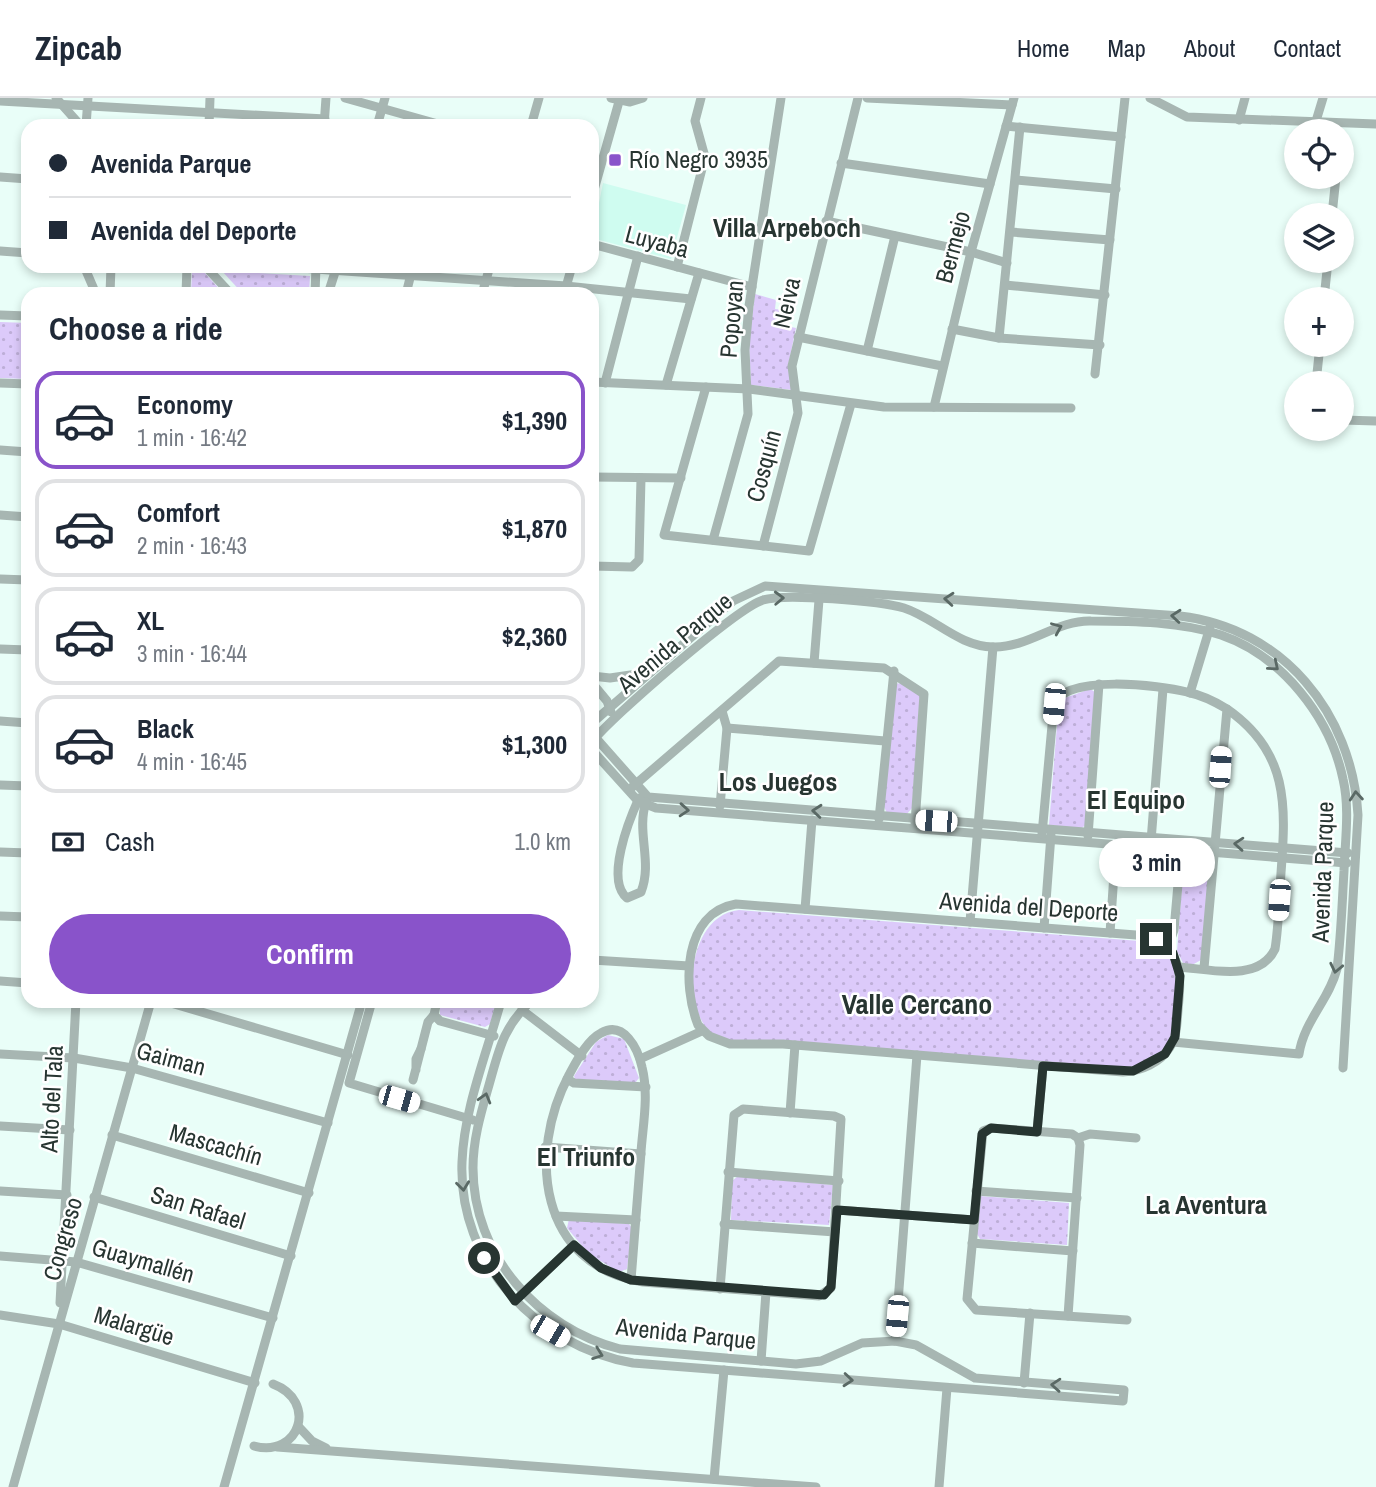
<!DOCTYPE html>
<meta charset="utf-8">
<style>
:root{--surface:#fff;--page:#f2f2f3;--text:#1f2937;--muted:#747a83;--line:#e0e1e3;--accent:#8953ca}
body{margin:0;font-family:"Archivo Narrow",sans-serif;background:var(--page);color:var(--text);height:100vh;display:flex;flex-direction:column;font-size:26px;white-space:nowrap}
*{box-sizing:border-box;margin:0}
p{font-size:23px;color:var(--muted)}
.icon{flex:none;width:38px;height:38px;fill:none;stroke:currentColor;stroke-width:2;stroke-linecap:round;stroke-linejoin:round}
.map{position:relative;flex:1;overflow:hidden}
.drawer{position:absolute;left:21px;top:189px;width:578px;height:721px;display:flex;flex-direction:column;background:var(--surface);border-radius:21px;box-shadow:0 4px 10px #0003}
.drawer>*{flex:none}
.top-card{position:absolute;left:21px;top:21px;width:578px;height:154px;border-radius:21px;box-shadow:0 4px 10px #0003;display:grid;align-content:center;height:154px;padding:0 28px;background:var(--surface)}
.controls{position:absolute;left:1284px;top:21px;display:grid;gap:14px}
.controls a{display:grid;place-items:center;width:70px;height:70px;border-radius:50%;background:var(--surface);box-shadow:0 4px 10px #0003;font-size:35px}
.end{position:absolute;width:32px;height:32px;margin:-16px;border:9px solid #273531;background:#fff;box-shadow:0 0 0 4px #fff}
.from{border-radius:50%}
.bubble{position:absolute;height:49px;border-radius:24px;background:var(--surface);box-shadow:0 4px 10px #0003;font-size:23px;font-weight:700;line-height:49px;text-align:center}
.car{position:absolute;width:21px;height:42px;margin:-21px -10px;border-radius:9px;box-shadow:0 0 5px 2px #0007;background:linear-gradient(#fff 24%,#345 0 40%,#fff 0 76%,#345 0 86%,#fff 0)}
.top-card b{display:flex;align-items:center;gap:24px;height:66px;font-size:26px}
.top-card b+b{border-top:2px solid var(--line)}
.top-card i{width:18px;height:18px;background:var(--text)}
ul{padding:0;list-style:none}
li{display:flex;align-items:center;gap:21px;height:98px;margin:0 14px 10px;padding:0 14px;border:4px solid var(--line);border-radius:21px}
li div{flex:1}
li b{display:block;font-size:26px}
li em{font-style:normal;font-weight:700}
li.current{border-color:var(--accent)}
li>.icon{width:63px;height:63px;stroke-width:1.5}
h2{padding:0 28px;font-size:32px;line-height:84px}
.pay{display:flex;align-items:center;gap:18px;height:77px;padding:0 28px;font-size:26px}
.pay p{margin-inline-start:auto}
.primary-button{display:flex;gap:14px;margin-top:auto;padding:14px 28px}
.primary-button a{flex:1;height:80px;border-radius:42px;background:var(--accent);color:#fff;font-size:28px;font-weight:700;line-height:80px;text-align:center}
header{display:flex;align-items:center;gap:42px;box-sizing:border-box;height:98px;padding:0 35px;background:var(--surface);border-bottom:2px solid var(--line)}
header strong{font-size:33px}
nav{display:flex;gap:38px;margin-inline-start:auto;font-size:24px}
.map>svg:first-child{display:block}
.built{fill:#cffcf0}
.grass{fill:url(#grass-dots)}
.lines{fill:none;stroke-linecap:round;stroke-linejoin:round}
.minor{stroke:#a7b6b2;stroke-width:9}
.oneway{stroke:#5a6965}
.route{stroke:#273531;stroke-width:9}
.poi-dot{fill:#8953ca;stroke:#fff;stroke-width:2.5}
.labels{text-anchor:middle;stroke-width:5;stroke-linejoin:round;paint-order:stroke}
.poi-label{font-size:24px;fill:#273531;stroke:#fff;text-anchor:start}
.street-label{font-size:24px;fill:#273531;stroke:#fff}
.neighbourhood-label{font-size:26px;font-weight:bold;fill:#273531;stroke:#fff}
.quarter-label{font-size:28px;font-weight:bold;fill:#273531;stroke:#fff}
</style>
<header>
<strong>Zipcab</strong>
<nav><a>Home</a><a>Map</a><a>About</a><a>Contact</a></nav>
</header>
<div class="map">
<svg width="1376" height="1389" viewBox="0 0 1376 1389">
<defs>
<pattern id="grass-dots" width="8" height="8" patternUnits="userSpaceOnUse" patternTransform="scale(1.75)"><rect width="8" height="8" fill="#dccafa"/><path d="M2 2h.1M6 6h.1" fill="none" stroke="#bdaed7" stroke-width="1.8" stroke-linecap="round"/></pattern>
</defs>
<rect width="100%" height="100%" fill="#e9fef8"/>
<polygon class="built" points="603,85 686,107 671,161 592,140"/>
<g class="grass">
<polygon points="192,173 204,174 224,196 191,196"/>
<polygon points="222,173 310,178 309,196 243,196"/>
<polygon points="755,196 776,202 775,211 783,212 782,227 796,230 788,268 792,292 751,287 749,243"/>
<polygon points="0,224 28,225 28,281 0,280"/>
<polygon points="901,585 920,597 912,710 907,716 887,715 884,709 895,586"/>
<polygon points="1090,591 1095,594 1086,727 1080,731 1049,727 1059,602"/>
<polygon points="1188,756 1207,758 1210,762 1201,862 1192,867 1183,865 1177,853 1184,761"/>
<path d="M739 812 1153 844C1187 861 1175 908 1173 939 1164 957 1148 964 1130 971L746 945C737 943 723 943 715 938 679 914 686 817 739 812Z"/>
<polygon points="440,903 496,903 496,904 490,926 485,929 440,917"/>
<polygon points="608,937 624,941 639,980 635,985 575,981 574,978 596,944"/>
<polygon points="738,1078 833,1087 829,1127 731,1122 732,1083"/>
<polygon points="980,1098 1069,1105 1067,1147 980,1141 977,1136"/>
<polygon points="569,1121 629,1126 632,1130 627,1171 619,1174 589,1156 567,1130"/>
</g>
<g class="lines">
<g class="minor">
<polyline points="56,0 81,28"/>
<polyline points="345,0 445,28"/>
<polyline points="611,0 630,4 643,0"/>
<polyline points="867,0 1012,7"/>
<polyline points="1150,0 1187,19 1376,26"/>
<polyline points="0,3 325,21"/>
<polyline points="1239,22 1245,0"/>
<polyline points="1316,23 1323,0"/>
<polyline points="86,28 88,0"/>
<polyline points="209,28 210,0"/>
<polyline points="324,28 326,0"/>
<polyline points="377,28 385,0"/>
<polyline points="531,28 539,0"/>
<polyline points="1006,28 1121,39"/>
<polyline points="841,65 990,86"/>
<polyline points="0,79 28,81"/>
<polyline points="1016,82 1116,91"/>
<polyline points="592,99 620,0"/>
<polyline points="1332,117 1336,79"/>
<polyline points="826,123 971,154 1007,165"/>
<polyline points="1011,134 1110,142"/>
<polyline points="592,146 752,189"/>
<polyline points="0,153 28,155"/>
<polyline points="84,168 96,196"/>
<polyline points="205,168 231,196"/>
<polyline points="271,168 566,188 691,201"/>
<polyline points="677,169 705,59 695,23 701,0"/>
<polyline points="1005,187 1105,197"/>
<polyline points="110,196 111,168"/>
<polyline points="186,196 187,168"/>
<polyline points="315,196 316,168"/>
<polyline points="328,196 337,168"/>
<polyline points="406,196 413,168"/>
<polyline points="482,196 490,168"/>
<polyline points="564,196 572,168"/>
<polyline points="1324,201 1328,163"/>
<polyline points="0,217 28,218"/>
<polyline points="952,231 999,240 1100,247"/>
<polyline points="798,239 942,268"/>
<polyline points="999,240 1020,29"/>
<polyline points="867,253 895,138"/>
<polyline points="1095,276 1125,0"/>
<polyline points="592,284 749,291 884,309 1071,310"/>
<polyline points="0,285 28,286"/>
<polyline points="605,285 638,158"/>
<polyline points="1316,285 1320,247"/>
<polyline points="666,287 699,175"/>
<polyline points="706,289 664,437 809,453 851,306"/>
<polyline points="934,309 971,154 1014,0"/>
<polyline points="1342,322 1376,323"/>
<polyline points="0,352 28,354"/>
<polyline points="592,379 681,380"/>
<polyline points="0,417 28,419"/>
<polyline points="713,442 748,316 745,252 749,208 781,0"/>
<polyline points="763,448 798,315 792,268 858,0"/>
<polyline points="592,468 632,469 639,462 641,380"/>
<polyline points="0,481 28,482"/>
<polyline points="0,551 28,552"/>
<polyline points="814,565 819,502"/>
<polyline points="592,578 610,580 651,574"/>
<polyline points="592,585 607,603 611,614"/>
<polyline points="1190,595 1210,529"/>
<polyline points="0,623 28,625"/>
<path d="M592 625 733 503 765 488 1180 518C1283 530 1352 615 1358 717L1343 970"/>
<polyline points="727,630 885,643"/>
<polyline points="595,639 648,699 1348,755"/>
<path d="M592 644C610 620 737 510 763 502 784 495 881 503 904 510 935 520 958 548 993 549 1029 550 1056 522 1091 523 1133 523 1182 524 1221 537 1282 558 1330 619 1343 681 1350 711 1345 743 1344 773 1342 806 1341 839 1337 871 1329 902 1304 923 1299 956L1173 944"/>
<polyline points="592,652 638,703 656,710 1347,765"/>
<polyline points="0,687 28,688"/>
<polyline points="630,691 779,563 884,570 924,596 915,725"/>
<path d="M639 700C629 722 605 782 627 800L641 794C653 764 636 734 646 704"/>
<polyline points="720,708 727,630 722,613"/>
<polyline points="879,721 894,573"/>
<path d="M1042 736 1054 606C1066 576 1160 587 1187 594 1201 597 1214 603 1227 611L1204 870"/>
<polyline points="1088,738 1099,586"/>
<polyline points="1151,743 1163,591"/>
<polyline points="0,754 28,755"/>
<path d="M736 806 1149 838C1184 852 1181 881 1178 912 1177 924 1177 939 1170 949 1160 965 1141 973 1123 974L783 946H730L709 938 698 927C682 887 683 815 736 806Z"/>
<polyline points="805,811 812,722"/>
<polyline points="0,818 28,819"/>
<polyline points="970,824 993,549"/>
<polyline points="1044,830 1051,737"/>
<polyline points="1110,835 1116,746"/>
<polyline points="1168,849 1174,832 1181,752"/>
<polyline points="592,862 689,868"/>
<path d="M1179 869C1209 871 1259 885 1275 851 1279 826 1279 800 1281 775 1286 707 1289 654 1227 611"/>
<polyline points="0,883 28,885"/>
<polyline points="164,903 348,957"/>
<polyline points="372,903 349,985 473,1022"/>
<polyline points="437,903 434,917 440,923 494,938"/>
<path d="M501 903C487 955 464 1010 462 1064 458 1164 536 1248 633 1265L1123 1303 1124 1292 975 1280 916 1247 895 1243 862 1245 821 1263 796 1266 620 1251C538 1230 473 1157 473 1070 473 1041 481 1015 489 987 499 952 503 929 531 903"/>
<polyline points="522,912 582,958"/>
<polyline points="421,951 428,924 434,917"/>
<polyline points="0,956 74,960 132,970 328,1025"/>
<polyline points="640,961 702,933"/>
<polyline points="567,981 574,985 646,989"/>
<polyline points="413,982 421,951 416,961 416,972"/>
<polyline points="790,1015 795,947"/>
<polyline points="0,1028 70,1032"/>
<polyline points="1037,1034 1043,968"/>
<polyline points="112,1037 309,1095"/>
<polyline points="545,1049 641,1056"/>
<polyline points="728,1074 839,1083"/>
<polyline points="0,1093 67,1097"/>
<polyline points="976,1093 1077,1100"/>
<polyline points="94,1099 291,1158"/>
<polyline points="837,1112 974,1122"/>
<polyline points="556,1118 636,1122"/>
<polyline points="724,1126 835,1134"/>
<polyline points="972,1145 1073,1153"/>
<polyline points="0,1158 76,1164 273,1220"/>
<path d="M631 1182C634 1140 638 1097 641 1054 643 1026 649 997 642 969 638 951 624 922 601 935 587 942 576 964 569 977 527 1056 539 1168 643 1184L819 1198 831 1190 841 1021 834 1018 743 1011 734 1017 720 1191"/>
<polyline points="521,1197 574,1147"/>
<polyline points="60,1205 76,903"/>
<polyline points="0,1217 59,1226 255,1285"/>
<polyline points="1068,1218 1080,1047 1078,1040"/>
<polyline points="1127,1222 976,1212 967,1201 983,1033 991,1030 1072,1036 1078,1040 1090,1036 1136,1040"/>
<polyline points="895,1243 917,957"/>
<polyline points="761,1263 766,1194"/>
<polyline points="1024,1285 1030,1215"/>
<polyline points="298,1328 312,1343 326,1350"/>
<path d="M254 1348C300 1360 318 1303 273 1286"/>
<polyline points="277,1349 816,1389"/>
<polyline points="714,1381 724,1272"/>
<polyline points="13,1389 151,903"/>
<polyline points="224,1389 362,903"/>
<polyline points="939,1389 947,1290"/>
</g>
</g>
<defs><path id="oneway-chevron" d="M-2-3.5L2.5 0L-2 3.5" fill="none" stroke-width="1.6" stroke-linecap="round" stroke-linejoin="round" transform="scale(1.75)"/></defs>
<g class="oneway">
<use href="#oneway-chevron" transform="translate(779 500) rotate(-2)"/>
<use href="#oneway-chevron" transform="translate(949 501) rotate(-175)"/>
<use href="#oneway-chevron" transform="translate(1176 518) rotate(-175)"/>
<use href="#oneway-chevron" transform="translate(1057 530) rotate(-23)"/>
<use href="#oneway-chevron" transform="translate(1274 568) rotate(40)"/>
<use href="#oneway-chevron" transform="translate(1356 698) rotate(-95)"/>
<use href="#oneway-chevron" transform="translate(684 712) rotate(4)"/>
<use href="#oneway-chevron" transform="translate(817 713) rotate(-175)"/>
<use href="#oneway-chevron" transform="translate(1239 746) rotate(-176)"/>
<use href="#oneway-chevron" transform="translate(1336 870) rotate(102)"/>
<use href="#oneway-chevron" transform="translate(485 1000) rotate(-74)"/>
<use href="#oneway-chevron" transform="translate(463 1088) rotate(83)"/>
<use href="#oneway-chevron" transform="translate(598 1256) rotate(20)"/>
<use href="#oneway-chevron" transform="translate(848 1282) rotate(5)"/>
<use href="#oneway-chevron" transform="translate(1056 1287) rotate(-176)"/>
</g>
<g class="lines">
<polyline class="route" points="484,1160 515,1203 574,1147 601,1170 631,1182 824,1197 831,1189 837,1112 974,1122 982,1036 991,1030 1037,1034 1043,968 1133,973 1165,956 1175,939 1180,878 1173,855 1156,841"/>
</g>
<rect class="poi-dot" x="608" y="55" width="14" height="14" rx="3.5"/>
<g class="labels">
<g class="poi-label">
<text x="629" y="70">Río Negro 3935</text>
</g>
<g class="street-label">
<text transform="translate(657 144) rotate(15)" y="8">Luyaba</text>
<text transform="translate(953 149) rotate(-75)" y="8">Bermejo</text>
<text transform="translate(787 205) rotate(-77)" y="8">Neiva</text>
<text transform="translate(732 221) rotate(-85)" y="8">Popoyan</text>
<text transform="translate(764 368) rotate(-75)" y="8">Cosquín</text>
<text transform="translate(675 545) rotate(-40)" y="8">Avenida Parque</text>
<text transform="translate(1323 774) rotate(-88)" y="8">Avenida Parque</text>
<text transform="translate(1029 809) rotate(4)" y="8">Avenida del Deporte</text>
<text transform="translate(171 961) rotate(15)" y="8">Gaiman</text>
<text transform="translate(52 1001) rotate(-87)" y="8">Alto del Tala</text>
<text transform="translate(216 1047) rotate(16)" y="8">Mascachín</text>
<text transform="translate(198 1110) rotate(17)" y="8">San Rafael</text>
<text transform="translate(63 1141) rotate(-74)" y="8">Congreso</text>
<text transform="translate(143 1163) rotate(16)" y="8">Guaymallén</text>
<text transform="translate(134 1228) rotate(17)" y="8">Malargüe</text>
<text transform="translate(686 1236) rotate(6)" y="8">Avenida Parque</text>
</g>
<g class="neighbourhood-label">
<text x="787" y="139">Villa Arpeboch</text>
<text x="778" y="693">Los Juegos</text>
<text x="1136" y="711">El Equipo</text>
<text x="586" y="1068">El Triunfo</text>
<text x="1206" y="1116">La Aventura</text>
</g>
<g class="quarter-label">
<text x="917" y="916">Valle Cercano</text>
</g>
</g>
</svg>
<div class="controls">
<a><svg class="icon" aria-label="locate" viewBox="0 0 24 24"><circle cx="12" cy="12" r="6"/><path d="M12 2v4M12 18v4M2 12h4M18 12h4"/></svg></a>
<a><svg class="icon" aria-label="layers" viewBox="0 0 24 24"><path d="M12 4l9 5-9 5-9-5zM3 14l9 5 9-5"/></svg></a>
<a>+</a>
<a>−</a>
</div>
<i class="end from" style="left:484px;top:1160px"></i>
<i class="end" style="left:1156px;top:841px"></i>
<div class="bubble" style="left:1099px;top:740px;width:116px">3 min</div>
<i class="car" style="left:1054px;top:606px;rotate:185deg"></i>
<i class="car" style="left:1220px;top:669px;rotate:4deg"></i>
<i class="car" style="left:936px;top:723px;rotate:274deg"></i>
<i class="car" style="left:1279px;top:802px;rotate:184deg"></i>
<i class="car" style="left:399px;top:1001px;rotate:106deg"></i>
<i class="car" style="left:897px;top:1218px;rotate:185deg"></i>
<i class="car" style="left:550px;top:1233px;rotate:120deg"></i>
<div class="top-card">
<b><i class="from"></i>Avenida Parque</b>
<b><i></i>Avenida del Deporte</b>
</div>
<section class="drawer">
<h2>Choose a ride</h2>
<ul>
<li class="current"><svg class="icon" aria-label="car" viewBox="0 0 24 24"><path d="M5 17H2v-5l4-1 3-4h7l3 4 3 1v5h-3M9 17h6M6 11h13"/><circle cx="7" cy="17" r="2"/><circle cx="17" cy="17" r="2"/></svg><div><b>Economy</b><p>1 min · 16:42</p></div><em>$1,390</em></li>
<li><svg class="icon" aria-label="car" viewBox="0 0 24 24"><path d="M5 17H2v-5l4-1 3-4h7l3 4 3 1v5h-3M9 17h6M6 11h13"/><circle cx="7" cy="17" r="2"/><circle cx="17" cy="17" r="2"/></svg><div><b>Comfort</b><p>2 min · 16:43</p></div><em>$1,870</em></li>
<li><svg class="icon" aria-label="car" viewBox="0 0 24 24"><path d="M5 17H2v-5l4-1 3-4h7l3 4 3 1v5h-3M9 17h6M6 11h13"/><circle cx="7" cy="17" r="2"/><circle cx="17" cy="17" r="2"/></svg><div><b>XL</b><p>3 min · 16:44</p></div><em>$2,360</em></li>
<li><svg class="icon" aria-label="car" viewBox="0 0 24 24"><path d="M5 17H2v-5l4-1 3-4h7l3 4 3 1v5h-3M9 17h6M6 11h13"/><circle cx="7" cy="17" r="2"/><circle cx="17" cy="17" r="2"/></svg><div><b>Black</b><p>4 min · 16:45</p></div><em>$1,300</em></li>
</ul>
<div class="pay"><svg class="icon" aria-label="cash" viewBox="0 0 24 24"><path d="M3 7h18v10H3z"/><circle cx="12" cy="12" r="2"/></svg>Cash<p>1.0 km</p></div>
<div class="primary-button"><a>Confirm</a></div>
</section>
</div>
